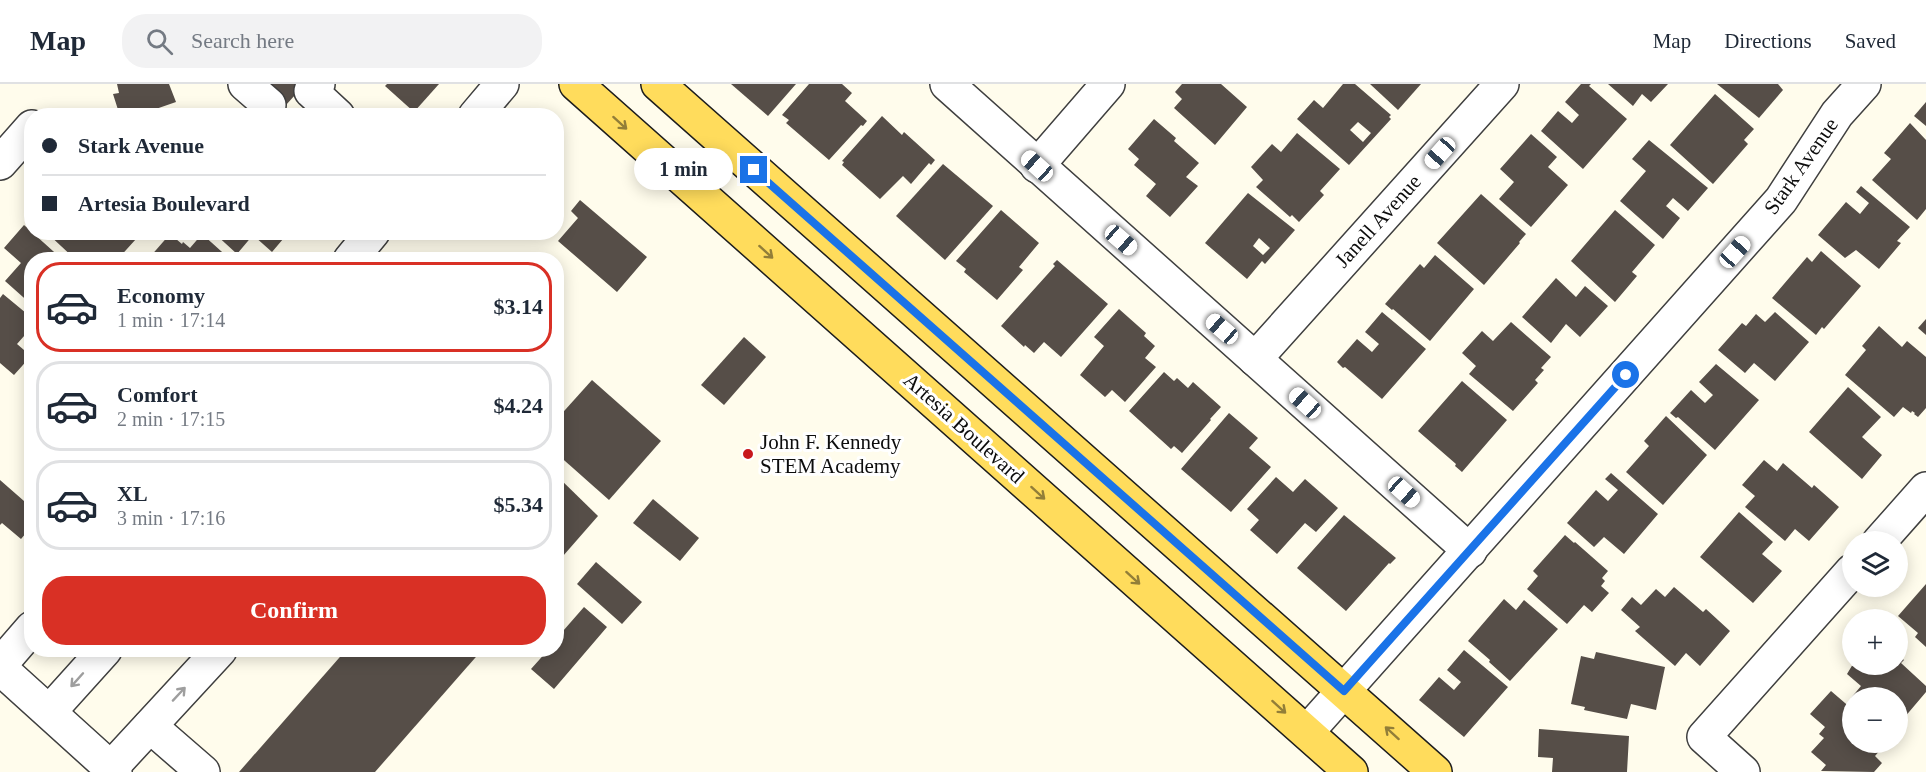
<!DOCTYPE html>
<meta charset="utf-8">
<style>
:root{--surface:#fff;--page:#f2f2f3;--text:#1f2937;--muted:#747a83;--line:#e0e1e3;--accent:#d93025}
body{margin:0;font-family:Georgia,serif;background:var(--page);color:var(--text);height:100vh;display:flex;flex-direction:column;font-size:22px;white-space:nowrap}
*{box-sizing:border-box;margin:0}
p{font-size:20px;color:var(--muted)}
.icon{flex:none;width:33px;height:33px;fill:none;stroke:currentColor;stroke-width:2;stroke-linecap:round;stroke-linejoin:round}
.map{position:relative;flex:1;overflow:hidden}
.side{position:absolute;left:24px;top:168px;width:540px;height:405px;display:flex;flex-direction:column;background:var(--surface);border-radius:24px;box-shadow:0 3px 15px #0003}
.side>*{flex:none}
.banner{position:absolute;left:24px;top:24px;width:540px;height:132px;border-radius:24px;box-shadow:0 3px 15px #0003;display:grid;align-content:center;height:132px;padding:0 18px;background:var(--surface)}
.controls{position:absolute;left:1842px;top:447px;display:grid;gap:12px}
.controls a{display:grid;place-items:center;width:66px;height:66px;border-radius:50%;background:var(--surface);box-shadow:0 3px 15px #0003;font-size:30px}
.end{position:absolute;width:27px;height:27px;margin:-14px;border:8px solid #1a73e8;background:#fff;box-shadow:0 0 0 3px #fff}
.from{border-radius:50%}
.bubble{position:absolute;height:42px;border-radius:21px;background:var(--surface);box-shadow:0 3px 15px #0003;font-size:20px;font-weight:700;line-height:42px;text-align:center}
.car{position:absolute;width:18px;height:36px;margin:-18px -9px;border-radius:8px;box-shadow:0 0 4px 2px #0007;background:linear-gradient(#fff 24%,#345 0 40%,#fff 0 76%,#345 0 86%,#fff 0)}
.banner b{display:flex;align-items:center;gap:21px;height:57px;font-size:22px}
.banner b+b{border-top:2px solid var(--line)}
.banner i{width:15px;height:15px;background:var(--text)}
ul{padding:10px 0 0;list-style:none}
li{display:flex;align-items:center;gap:18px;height:90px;margin:0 12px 9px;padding:0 6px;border:3px solid var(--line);border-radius:24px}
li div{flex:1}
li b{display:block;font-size:22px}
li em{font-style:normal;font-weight:700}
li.selected{border-color:var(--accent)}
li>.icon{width:54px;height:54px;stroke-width:1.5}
.action{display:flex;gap:12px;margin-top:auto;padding:12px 18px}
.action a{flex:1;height:69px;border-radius:24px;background:var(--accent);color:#fff;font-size:24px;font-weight:700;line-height:69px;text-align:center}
header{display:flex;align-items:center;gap:36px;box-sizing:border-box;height:84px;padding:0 30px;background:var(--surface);border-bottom:2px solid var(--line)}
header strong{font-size:28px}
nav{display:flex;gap:33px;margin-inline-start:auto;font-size:21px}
.search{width:420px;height:54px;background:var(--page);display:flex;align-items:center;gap:15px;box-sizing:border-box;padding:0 21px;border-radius:24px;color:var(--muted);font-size:22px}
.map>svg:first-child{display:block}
.building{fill:#564e48;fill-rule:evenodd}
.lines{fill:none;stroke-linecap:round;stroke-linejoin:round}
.minor-casing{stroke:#3f3f3f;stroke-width:36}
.major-casing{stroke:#1d1d1d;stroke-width:36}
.minor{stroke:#fff;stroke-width:33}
.major{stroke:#ffdc5c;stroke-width:33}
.oneway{stroke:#927e38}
.oneway2{stroke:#9e9e9e}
.route{stroke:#1a73e8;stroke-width:8}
.poi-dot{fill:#c8181c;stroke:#fff;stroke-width:2}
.labels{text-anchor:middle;stroke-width:6;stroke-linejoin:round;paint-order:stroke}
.street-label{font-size:21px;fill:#0c0c0c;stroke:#fff}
.poi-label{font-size:21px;fill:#0c0c0c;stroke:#fff;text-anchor:start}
</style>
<header>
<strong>Map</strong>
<div class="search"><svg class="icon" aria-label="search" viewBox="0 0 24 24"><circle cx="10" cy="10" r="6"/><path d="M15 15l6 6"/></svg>Search here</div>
<nav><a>Map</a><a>Directions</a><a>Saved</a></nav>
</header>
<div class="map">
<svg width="1926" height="688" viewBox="0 0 1926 688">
<rect width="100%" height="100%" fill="#fffcec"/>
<g class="building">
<polygon points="117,0 169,0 176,18 150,27 151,30 148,32 120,32 113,10 119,9"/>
<polygon points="262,0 305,0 286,21"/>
<polygon points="387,0 439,0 414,28 385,2"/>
<polygon points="731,0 796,0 768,32"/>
<polygon points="809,0 842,0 852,9 845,17 867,37 863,42 861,41 829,76 786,39 789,36 782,31"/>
<polygon points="1182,0 1221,0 1247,23 1215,61 1174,24 1182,15 1175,8"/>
<path d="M1343 0H1355L1391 31 1389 33 1391 35 1349 81 1297 35 1314 16 1323 24ZM1358 38 1371 49 1363 58 1350 46Z"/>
<polygon points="1370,0 1421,0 1398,26"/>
<polygon points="1581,0 1591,0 1589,2 1627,35 1583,85 1541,47 1558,27 1572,39 1579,31 1565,18"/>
<polygon points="1608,0 1668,0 1651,18 1642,10 1633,22"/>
<polygon points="1717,0 1778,0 1783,6 1759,34"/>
<polygon points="1715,10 1754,45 1744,56 1748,60 1713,100 1670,61"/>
<polygon points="1926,18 1926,42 1914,32"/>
<polygon points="882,32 902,51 904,48 935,76 931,81 929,79 911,100 903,92 880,115 842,81 844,78 842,77"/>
<polygon points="1154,35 1176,54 1174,57 1199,79 1186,93 1198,102 1170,133 1146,112 1156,100 1134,81 1139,75 1128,65"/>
<polygon points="1910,39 1926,56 1926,125 1917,136 1872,96 1891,75 1884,69"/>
<polygon points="1297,49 1340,85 1320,107 1324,111 1299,138 1292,131 1290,133 1256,103 1263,96 1251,83 1272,60 1281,68"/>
<polygon points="1531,50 1557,73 1548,83 1568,101 1531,143 1499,115 1514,98 1500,85"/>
<polygon points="1649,56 1708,104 1688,127 1673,114 1666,122 1680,134 1663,155 1620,117 1646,87 1632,75"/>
<polygon points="943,80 993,122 945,176 896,132"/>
<polygon points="1861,102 1910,143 1897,157 1901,159 1879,185 1856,166 1845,174 1818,151 1846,118 1860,130 1869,119 1856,108"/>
<path d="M1248 109 1295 146 1265 180 1262 177 1247 195 1205 159ZM1259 154 1270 164 1263 171 1253 162Z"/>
<polygon points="1481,110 1526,150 1519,158 1520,159 1484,201 1437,159"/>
<polygon points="580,116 647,173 617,208 558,157 578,134 571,127"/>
<polygon points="1001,126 1039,159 1019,183 1023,186 997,216 964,188 966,185 956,177"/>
<polygon points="1615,126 1655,161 1632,188 1637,192 1615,218 1571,177"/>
<polygon points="24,141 63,176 32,176 32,221 5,197 21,179 4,164"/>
<polygon points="46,148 129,148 136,155 117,176 108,176 102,169 96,176 76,176"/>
<polygon points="213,148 289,148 272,168 253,151 237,170"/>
<polygon points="170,150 182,160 183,158 190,164 202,150 231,176 151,176 149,174"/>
<polygon points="1821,167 1861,202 1824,245 1822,243 1816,251 1772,214 1807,173 1812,178"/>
<polygon points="1435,171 1474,205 1430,257 1393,225 1392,226 1385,220 1420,180 1424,184"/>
<polygon points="1057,176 1108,220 1061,273 1044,258 1034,269 1025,261 1024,263 1001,242 1055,182 1053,180"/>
<polygon points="1556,194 1576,213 1585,202 1608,222 1580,253 1566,240 1551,259 1522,233"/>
<polygon points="3,210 32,234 32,243 17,260 31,272 14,291 0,279 0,214"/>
<polygon points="1119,225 1146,249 1144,252 1155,262 1145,274 1156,283 1125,318 1112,306 1105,313 1080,291 1104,262 1094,253"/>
<polygon points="1382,228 1426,265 1382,315 1345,283 1343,284 1337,278 1357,255 1372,268 1379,260 1365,248"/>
<polygon points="1775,228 1809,258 1775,297 1754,279 1745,289 1718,266 1742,239 1746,242 1756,230 1765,238"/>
<polygon points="1926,235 1926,251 1918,244"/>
<polygon points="1511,238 1551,273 1541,284 1544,286 1535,296 1538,299 1513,327 1469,290 1476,282 1462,269 1482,247 1493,257"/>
<polygon points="1879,242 1902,263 1907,257 1926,273 1926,324 1918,333 1914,330 1915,329 1912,327 1911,329 1903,323 1894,333 1845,291 1866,266 1862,262"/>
<polygon points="744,253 766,273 724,321 701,301"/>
<polygon points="1716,280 1759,316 1715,366 1678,333 1676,334 1670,329 1691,306 1705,319 1713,311 1699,298"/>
<polygon points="1164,288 1174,297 1177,294 1188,304 1193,298 1221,323 1210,335 1211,336 1182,369 1174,362 1171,365 1129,327"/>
<polygon points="592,296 661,357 609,416 556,369 556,336"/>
<polygon points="1462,297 1507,336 1462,388 1455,382 1456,380 1418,347"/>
<polygon points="1848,303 1881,333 1862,353 1882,371 1862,395 1809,348"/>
<polygon points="1229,329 1258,354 1249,364 1271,383 1231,428 1181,385"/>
<polygon points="1666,332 1707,371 1663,421 1626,388 1649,362 1644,357"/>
<polygon points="1764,376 1777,387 1783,379 1812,404 1814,401 1839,423 1809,457 1795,445 1785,457 1745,423 1755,412 1742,401"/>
<polygon points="1611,389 1658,430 1624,470 1604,453 1594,463 1567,439 1596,406 1608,417 1618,406 1605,395"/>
<polygon points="556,391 598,432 556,480"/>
<polygon points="1276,393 1293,408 1305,395 1338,424 1316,448 1305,439 1277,470 1250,446 1259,436 1247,425"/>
<polygon points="0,396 32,424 32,442 21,455 2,439 0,441"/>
<polygon points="653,415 699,454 680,477 633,439"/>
<polygon points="1739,428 1773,458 1762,470 1782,487 1753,519 1700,473"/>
<polygon points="1344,431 1396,474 1390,480 1389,479 1346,527 1297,484"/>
<polygon points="1565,451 1574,459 1575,458 1608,487 1602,494 1605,497 1601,502 1609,509 1592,528 1584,521 1567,540 1527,505 1538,492 1533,487"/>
<polygon points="596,478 642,518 622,540 577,500"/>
<polygon points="1926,500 1926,563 1915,553 1918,549 1898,532"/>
<polygon points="1674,503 1703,528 1706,525 1730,547 1700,582 1686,569 1675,582 1635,547 1640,543 1621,526 1632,513 1641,521 1656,505 1665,513"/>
<polygon points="1504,515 1516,526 1524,516 1558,545 1510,597 1489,578 1490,576 1468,557"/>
<polygon points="584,523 607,543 554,605 531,585 548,566 556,566 556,555"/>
<polygon points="346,566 482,566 375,688 239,688"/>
<polygon points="1464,566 1508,603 1464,653 1419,616 1439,593 1454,606 1461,598 1447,586"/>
<polygon points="1596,568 1665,583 1656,626 1631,620 1627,635 1584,626 1585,623 1571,620 1581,572 1594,575"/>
<polygon points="1898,571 1904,576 1901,579 1926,602 1926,608 1898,641 1898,614 1851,614 1861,602 1847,590 1853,580 1898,580"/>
<polygon points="1831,607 1852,625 1852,658 1880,658 1879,661 1882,664 1875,672 1882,679 1874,688 1821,687 1826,681 1811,668 1824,654 1819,650 1825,643 1810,630"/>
<polygon points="1539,645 1629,652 1627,688 1552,688 1553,674 1538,673"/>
</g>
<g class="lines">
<g class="minor-casing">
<g id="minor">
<polyline points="245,0 269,21"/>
<polyline points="318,0 311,7 338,32"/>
<polyline points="947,0 1470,467"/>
<polyline points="475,32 502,0"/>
<polyline points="0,79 32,43"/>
<polyline points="1037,82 1108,0"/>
<polyline points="350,176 373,148"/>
<polyline points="1255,275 1502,0"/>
<polyline points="1879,458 1926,405"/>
<polyline points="0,581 32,544"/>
<polyline points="0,584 115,688"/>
<polyline points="50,627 105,566"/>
<polyline points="150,642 203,688"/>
<polyline points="1307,648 1781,116 1837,30 1864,0"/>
<polyline points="111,684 220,566"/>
<polyline points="1743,688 1704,653 1852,487"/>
</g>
</g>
<g class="major-casing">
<g id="major">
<polyline points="576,0 1351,688"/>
<polyline points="658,0 1435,688"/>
</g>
</g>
<use href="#minor" class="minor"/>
<use href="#major" class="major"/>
</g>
<defs><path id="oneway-shaft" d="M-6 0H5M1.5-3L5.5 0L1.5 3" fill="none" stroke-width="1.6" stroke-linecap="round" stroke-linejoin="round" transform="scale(1.5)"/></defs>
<g class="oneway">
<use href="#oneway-shaft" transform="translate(620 39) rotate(42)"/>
<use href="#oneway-shaft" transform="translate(766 168) rotate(42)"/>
<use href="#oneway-shaft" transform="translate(1038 409) rotate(42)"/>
<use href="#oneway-shaft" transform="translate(1133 494) rotate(42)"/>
<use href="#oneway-shaft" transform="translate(1279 623) rotate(42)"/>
<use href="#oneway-shaft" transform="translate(1392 649) rotate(-138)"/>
</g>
<g class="oneway2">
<use href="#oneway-shaft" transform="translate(77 596) rotate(132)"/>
<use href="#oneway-shaft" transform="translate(179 610) rotate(-47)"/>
</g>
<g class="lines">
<polyline class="route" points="754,86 1344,607 1626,291"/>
</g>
<circle class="poi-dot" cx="748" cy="370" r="6"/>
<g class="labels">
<g class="street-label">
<text transform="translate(1801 82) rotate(-55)" y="7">Stark Avenue</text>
<text transform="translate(1378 137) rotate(-48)" y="7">Janell Avenue</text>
<text transform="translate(964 344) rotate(42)" y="7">Artesia Boulevard</text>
</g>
<g class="poi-label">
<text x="760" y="365">John F. Kennedy<tspan x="760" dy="24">STEM Academy</tspan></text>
</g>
</g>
</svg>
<div class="controls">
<a><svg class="icon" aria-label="layers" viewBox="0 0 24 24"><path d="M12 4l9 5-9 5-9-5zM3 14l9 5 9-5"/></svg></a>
<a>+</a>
<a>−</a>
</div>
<i class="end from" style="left:1626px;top:291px"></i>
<i class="end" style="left:754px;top:86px"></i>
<div class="bubble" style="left:634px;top:64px;width:99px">1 min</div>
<i class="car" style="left:1440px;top:69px;rotate:222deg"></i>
<i class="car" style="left:1037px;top:82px;rotate:312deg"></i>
<i class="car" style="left:1121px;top:156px;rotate:131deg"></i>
<i class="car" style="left:1735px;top:168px;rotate:42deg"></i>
<i class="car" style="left:1222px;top:245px;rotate:311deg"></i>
<i class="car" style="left:1305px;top:319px;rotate:312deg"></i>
<i class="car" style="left:1404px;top:408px;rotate:132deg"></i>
<div class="banner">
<b><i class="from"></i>Stark Avenue</b>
<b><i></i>Artesia Boulevard</b>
</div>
<section class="side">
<ul>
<li class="selected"><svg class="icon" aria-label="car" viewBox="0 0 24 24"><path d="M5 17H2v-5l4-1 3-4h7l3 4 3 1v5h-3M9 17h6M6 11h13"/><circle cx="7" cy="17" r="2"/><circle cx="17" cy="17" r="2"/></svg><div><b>Economy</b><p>1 min · 17:14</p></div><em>$3.14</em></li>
<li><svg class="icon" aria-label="car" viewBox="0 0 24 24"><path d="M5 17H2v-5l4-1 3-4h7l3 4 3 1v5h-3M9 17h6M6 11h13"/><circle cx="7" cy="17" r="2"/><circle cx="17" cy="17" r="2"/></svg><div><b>Comfort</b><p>2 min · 17:15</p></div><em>$4.24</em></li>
<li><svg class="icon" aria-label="car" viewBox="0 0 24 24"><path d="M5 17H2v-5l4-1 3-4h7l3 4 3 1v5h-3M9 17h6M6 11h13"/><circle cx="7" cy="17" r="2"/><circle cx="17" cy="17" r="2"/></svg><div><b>XL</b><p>3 min · 17:16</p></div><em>$5.34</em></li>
</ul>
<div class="action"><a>Confirm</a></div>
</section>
</div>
